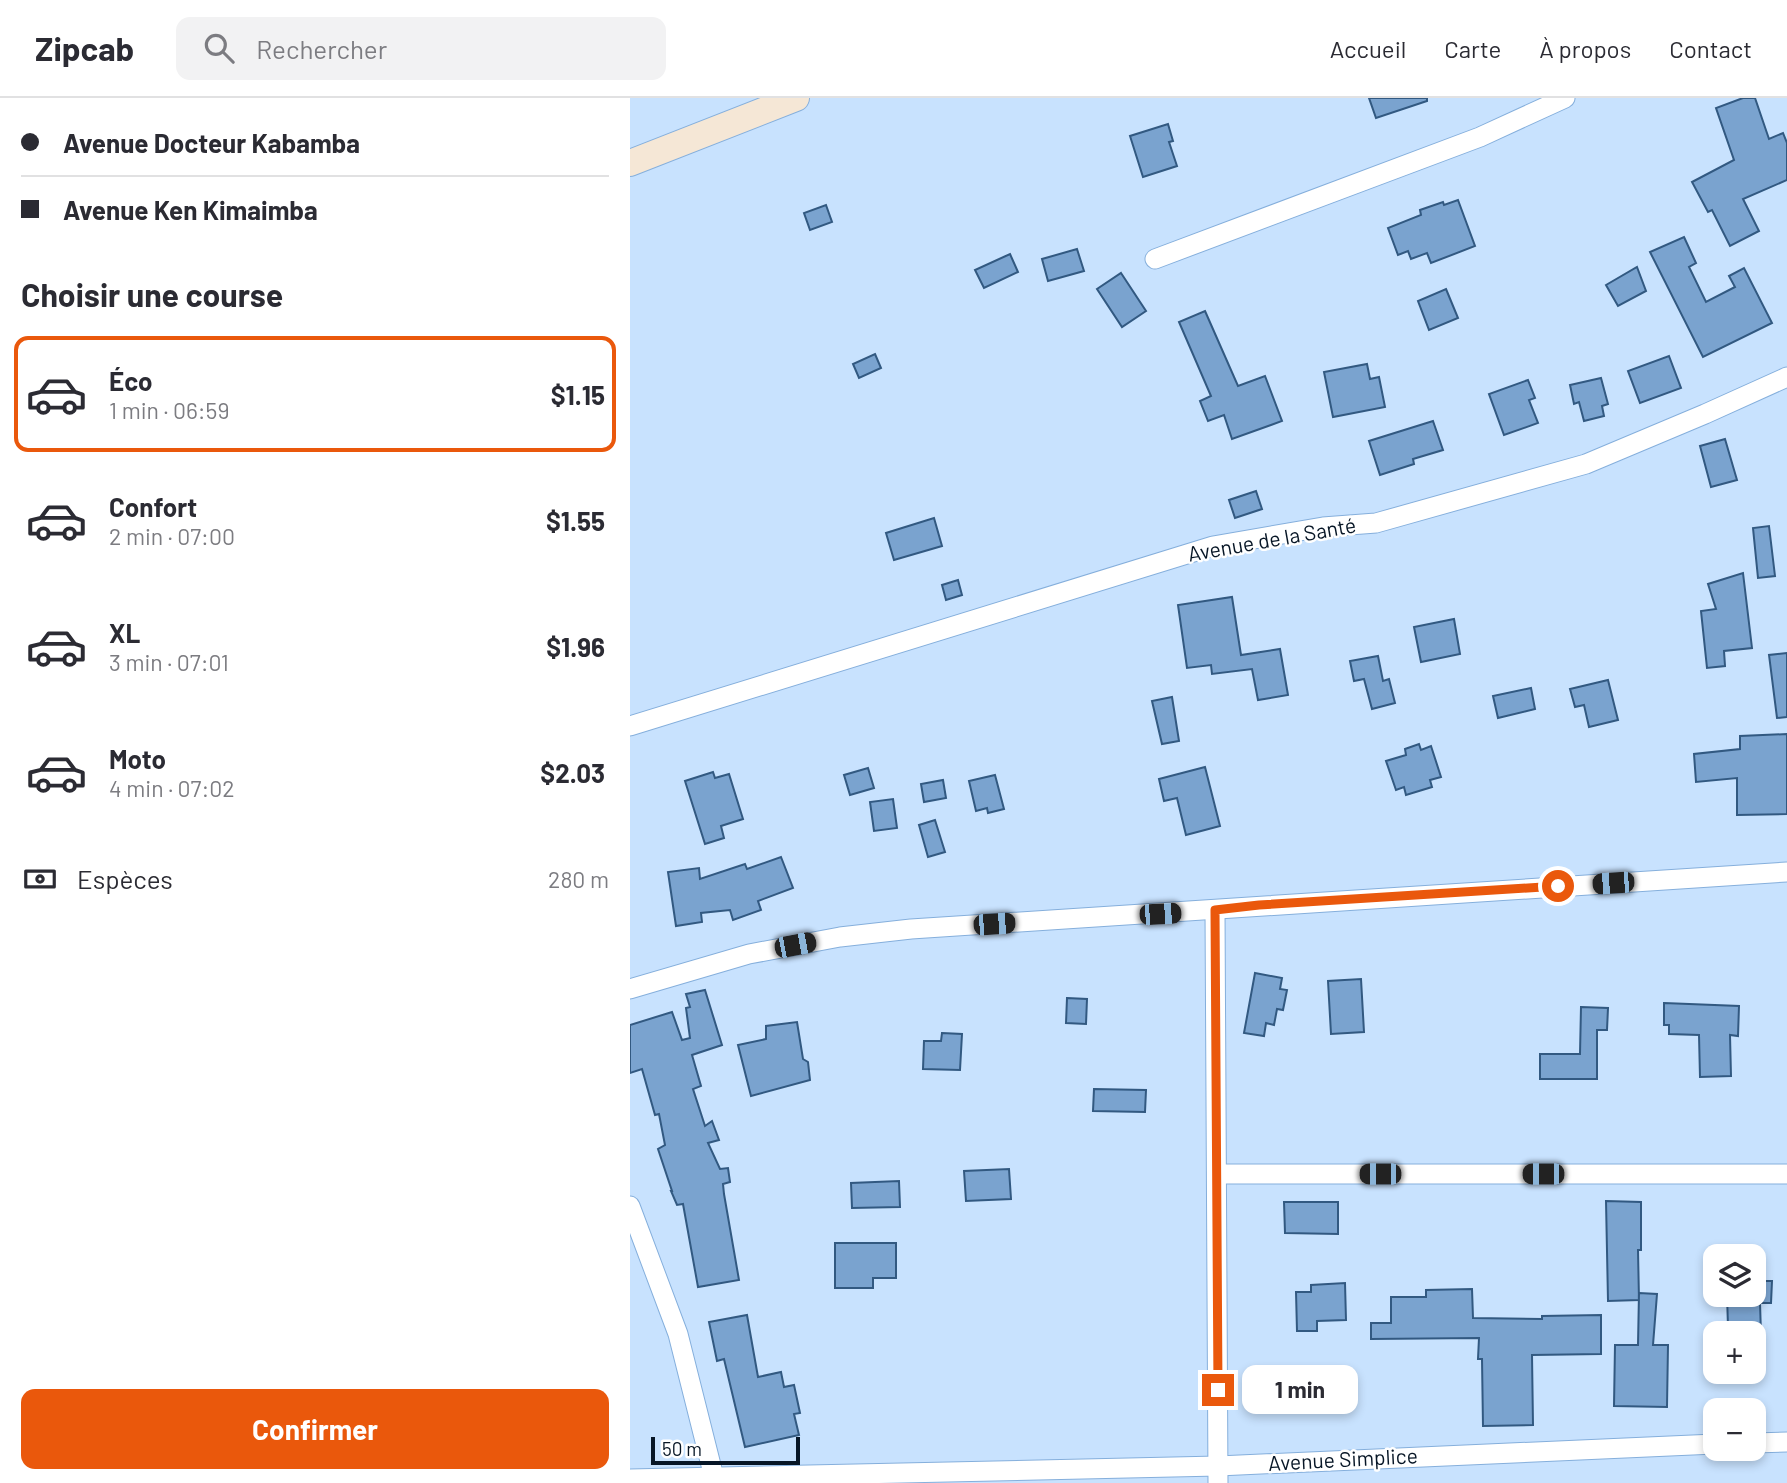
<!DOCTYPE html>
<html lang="fr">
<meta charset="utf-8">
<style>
:root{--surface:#fff;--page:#f2f2f3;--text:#2b2b33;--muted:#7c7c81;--line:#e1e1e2;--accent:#ea580c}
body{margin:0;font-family:Barlow,sans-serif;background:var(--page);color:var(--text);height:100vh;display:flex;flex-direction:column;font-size:26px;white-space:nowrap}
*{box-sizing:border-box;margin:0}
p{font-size:23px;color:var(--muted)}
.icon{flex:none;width:38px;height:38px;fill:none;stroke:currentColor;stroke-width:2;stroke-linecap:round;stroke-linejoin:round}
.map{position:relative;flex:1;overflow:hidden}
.side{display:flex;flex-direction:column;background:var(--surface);width:630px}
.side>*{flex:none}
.banner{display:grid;align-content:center;height:154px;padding:0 21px;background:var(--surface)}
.tools{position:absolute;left:1073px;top:1146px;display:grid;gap:14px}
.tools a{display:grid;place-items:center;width:63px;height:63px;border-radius:14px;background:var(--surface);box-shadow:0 4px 10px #0003;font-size:35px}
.scale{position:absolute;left:21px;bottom:18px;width:149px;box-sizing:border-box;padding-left:7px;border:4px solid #071626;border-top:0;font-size:19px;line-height:24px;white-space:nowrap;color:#071626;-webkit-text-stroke:5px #fff;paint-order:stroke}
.end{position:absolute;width:32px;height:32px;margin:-16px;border:9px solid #ea580c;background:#fff;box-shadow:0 0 0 4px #fff}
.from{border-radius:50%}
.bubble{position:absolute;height:49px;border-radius:14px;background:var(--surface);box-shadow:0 4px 10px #0003;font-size:23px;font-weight:700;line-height:49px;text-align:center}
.car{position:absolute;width:21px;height:42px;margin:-21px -10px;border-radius:9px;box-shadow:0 0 5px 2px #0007;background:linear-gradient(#222 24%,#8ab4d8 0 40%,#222 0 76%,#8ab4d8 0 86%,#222 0)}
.banner b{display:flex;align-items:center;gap:24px;height:66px;font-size:26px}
.banner b+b{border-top:2px solid var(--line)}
.banner i{width:18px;height:18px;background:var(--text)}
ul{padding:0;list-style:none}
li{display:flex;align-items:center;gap:21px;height:116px;margin:0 14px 10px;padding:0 7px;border:4px solid transparent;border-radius:14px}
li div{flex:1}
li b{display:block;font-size:26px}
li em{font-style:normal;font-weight:700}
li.on{border-color:var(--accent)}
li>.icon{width:63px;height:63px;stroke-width:1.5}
h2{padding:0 21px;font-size:32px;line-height:84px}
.pay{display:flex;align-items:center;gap:18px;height:77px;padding:0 21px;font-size:26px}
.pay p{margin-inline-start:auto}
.primary-button{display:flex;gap:14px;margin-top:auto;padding:14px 21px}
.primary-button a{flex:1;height:80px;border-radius:14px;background:var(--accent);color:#fff;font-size:28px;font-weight:700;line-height:80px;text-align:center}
header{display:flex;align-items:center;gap:42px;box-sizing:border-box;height:98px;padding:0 35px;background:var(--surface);border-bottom:2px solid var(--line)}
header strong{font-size:33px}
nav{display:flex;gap:38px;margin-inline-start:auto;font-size:24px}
.search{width:490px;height:63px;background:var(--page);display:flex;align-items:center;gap:18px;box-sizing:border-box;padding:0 24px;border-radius:14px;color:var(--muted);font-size:26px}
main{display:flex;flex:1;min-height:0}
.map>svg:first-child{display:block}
.building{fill:#7aa3cf;stroke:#325981;stroke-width:2}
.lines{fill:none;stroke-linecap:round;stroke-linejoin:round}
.minor-casing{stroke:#85afdc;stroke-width:21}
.secondary-casing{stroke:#85afdc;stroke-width:28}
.minor{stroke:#fff;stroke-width:19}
.secondary{stroke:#f5e7d6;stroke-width:26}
.route{stroke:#ea580c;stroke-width:9}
.labels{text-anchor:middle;stroke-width:5;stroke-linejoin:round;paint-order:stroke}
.street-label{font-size:21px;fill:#071626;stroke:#fff}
</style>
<header>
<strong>Zipcab</strong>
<div class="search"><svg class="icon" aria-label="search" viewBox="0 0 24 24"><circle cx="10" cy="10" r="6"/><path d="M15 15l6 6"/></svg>Rechercher</div>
<nav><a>Accueil</a><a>Carte</a><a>À propos</a><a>Contact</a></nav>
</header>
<main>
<section class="side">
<div class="banner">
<b><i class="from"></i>Avenue Docteur Kabamba</b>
<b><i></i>Avenue Ken Kimaimba</b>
</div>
<h2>Choisir une course</h2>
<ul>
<li class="on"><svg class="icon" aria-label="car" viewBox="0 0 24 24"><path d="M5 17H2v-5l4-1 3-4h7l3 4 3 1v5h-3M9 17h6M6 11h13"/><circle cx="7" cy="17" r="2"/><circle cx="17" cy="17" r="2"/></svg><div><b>Éco</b><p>1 min · 06:59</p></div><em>$1.15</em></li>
<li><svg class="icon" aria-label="car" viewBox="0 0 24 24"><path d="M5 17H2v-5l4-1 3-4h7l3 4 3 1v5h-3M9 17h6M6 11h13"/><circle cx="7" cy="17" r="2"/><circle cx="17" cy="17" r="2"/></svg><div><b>Confort</b><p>2 min · 07:00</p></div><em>$1.55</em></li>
<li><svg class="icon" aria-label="car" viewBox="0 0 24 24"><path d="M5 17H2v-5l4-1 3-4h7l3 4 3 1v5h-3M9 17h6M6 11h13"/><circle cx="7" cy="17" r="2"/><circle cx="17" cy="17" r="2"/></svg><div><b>XL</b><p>3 min · 07:01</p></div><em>$1.96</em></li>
<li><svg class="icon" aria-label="car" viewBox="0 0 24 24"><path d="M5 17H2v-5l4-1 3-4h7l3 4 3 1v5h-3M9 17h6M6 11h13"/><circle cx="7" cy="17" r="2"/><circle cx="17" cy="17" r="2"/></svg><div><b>Moto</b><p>4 min · 07:02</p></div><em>$2.03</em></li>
</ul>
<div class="pay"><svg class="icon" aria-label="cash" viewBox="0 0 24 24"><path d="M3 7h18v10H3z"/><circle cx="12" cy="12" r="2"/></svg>Espèces<p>280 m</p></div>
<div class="primary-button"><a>Confirmer</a></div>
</section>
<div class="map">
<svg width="1157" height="1385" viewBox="0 0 1157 1385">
<rect width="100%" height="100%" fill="#c8e2fe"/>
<g class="building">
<polygon points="739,0 797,0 797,3 746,20"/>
<polygon points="1113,0 1125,0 1139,41 1153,35 1157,45 1157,82 1113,101 1129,133 1100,148 1082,112 1078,114 1062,84 1104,62 1086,10"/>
<polygon points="538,26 543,43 539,44 547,68 513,79 500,38"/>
<polygon points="828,102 845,148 801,165 797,155 781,161 778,153 768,157 758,130 791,117 790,112 813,104 814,107"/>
<polygon points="196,107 202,124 180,132 174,115"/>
<polygon points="1054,139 1066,165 1059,169 1076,204 1105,189 1099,178 1114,170 1142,225 1073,259 1020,154"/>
<polygon points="447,151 454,173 418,183 412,161"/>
<polygon points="380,156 388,174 354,190 345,172"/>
<polygon points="1007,169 1016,193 988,208 976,187"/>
<polygon points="491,175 516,213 492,229 467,191"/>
<polygon points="816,191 828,220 799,232 788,203"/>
<polygon points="575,213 608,288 635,278 652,323 602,341 594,317 578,323 570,303 581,298 549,224"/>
<polygon points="245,256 251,270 229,280 223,266"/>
<polygon points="1039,258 1051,290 1010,305 998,273"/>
<polygon points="737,266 740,281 749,279 755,309 703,319 694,274"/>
<polygon points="971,280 978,306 972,308 974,318 954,323 949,304 944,306 940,287"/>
<polygon points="898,282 905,300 899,302 908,325 874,337 859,296"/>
<polygon points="803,323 813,352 783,361 784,366 750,377 739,343"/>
<polygon points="1095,341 1107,382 1081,389 1070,348"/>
<polygon points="626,393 632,411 605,420 599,402"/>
<polygon points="304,420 312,448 264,462 256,435"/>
<polygon points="1139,428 1145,478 1128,480 1123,430"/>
<polygon points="1113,475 1122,550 1094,553 1095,568 1077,570 1071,513 1086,511 1078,486"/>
<polygon points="328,482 332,497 316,502 312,487"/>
<polygon points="602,499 611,557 650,551 658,597 628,602 622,571 582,576 581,567 557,570 548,507"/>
<polygon points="824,521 830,556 791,564 784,529"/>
<polygon points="1157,555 1157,619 1147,620 1139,557"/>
<polygon points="748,558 753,583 759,581 765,605 742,611 734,581 724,583 720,563"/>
<polygon points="978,582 988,622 959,629 954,607 945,609 940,591"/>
<polygon points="901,590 905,611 868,620 863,598"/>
<polygon points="542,599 549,643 532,646 522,603"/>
<polygon points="1157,636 1157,716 1107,717 1107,680 1066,684 1064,656 1110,651 1110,638"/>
<polygon points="789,646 791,652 801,648 811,679 800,682 802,689 776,697 774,689 766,692 756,663 776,657 775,651"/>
<polygon points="575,669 590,728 556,737 547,700 534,703 529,681"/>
<polygon points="238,670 244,690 220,697 214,677"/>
<polygon points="83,674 85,680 99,676 113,721 91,728 94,740 75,746 55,683"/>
<polygon points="365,677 374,711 358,715 357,710 346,713 339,683"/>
<polygon points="313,682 316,700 294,704 291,686"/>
<polygon points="263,701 267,730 244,733 240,704"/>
<polygon points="305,722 315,754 298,759 289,727"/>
<polygon points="151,759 163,790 128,803 131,812 103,822 100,812 71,815 72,824 46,828 38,774 69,770 70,781 115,766 117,771"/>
<polygon points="625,875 652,880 650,891 657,892 653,912 647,911 644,927 636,925 634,938 614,935"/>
<polygon points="731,881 734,934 701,936 698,883"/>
<polygon points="75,892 92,947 62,957 71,988 63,991 75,1028 82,1023 89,1042 78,1045 90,1071 98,1070 100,1084 93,1086 94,1096 109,1182 68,1189 53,1106 47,1107 41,1093 42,1093 28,1051 35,1047 29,1016 25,1017 12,971 0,975 0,927 42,914 52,942 60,940 56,910 60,909 56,896"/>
<polygon points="437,900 457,901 456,926 436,925"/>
<polygon points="1034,905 1109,908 1108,938 1100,937 1101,978 1070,979 1069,937 1039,936 1039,927 1034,927"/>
<polygon points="951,909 978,910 977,932 967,932 967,981 910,981 910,956 950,956"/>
<polygon points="167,924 173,961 178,964 180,982 121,998 108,947 136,941 136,928"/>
<polygon points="312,935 332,936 330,972 293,971 294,943 311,943"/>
<polygon points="464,991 516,992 515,1014 463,1013"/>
<polygon points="379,1071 381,1101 336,1103 334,1073"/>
<polygon points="269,1083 270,1109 222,1110 221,1085"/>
<polygon points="976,1103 1011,1104 1011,1152 1008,1152 1009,1202 978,1203"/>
<polygon points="654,1104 708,1104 708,1136 655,1135"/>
<polygon points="205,1145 266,1145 266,1180 243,1180 243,1190 205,1190"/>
<polygon points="1124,1183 1142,1183 1141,1205 1130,1205 1131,1236 1103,1236 1103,1229 1098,1229 1097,1197 1124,1197"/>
<polygon points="715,1185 716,1222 687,1223 687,1233 667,1233 666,1194 681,1194 681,1187"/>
<polygon points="842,1191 843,1220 912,1221 912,1218 971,1217 971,1256 902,1257 903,1327 853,1328 852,1261 848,1261 849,1240 741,1241 741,1225 761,1225 761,1199 796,1199 796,1192"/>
<polygon points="1009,1195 1027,1196 1023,1247 1038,1247 1037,1309 984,1308 985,1247 1008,1247"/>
<polygon points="117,1217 128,1279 151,1274 154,1289 164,1287 170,1315 164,1316 169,1337 115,1349 94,1261 87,1263 79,1224"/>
</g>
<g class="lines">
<g class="minor-casing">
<g id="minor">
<polyline points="525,161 850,39 935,0"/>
<polyline points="0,628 583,448 693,429 746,425 956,366 1075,316 1157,279"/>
<polyline points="585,812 588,1385"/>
<polyline points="0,891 119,856 210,839 281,831 1157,774"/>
<polyline points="587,1076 1157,1076"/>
<polyline points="0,1108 48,1236 84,1379"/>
<polyline points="1124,1345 1157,1344"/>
<polyline points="0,1381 588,1368 1085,1346"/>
</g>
</g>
<g class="secondary-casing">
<polyline id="secondary" points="0,65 166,0"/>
</g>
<use href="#minor" class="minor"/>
<use href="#secondary" class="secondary"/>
</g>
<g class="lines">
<polyline class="route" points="588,1292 585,812 629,807 928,788"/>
</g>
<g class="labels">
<g class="street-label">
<text transform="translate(642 442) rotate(-10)" y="7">Avenue de la Santé</text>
<text transform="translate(713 1362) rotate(-3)" y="7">Avenue Simplice</text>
</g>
</g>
</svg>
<div class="tools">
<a><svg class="icon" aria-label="layers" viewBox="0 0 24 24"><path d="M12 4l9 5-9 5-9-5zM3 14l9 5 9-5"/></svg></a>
<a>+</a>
<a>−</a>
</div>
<div class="scale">50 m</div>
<i class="end from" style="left:928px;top:788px"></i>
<i class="end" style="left:588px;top:1292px"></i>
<div class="bubble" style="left:612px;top:1267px;width:116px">1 min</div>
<i class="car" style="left:983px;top:785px;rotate:266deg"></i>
<i class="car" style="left:530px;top:816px;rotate:87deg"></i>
<i class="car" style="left:364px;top:826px;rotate:86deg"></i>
<i class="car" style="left:165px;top:847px;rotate:79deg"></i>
<i class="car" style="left:750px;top:1076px;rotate:270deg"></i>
<i class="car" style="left:913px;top:1076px;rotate:270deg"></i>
</div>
</main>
